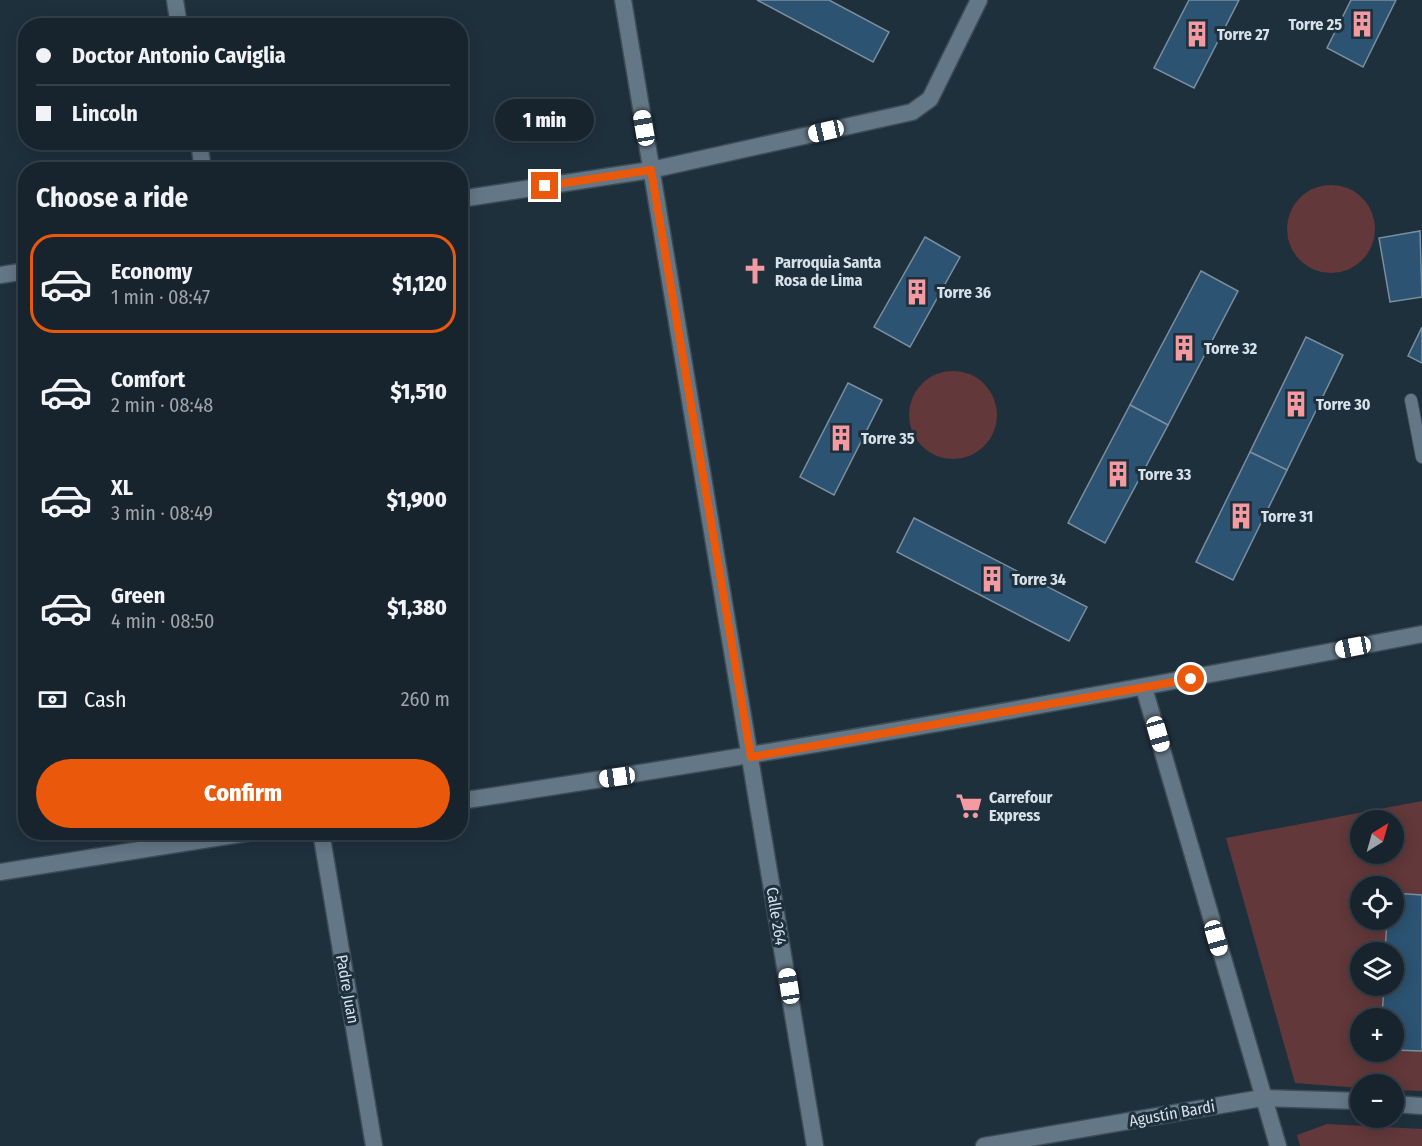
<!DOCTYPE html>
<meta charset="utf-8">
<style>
:root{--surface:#17242e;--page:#24303a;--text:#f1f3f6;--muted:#9ea4aa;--line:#36414a;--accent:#ea580c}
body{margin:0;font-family:"Fira Sans Condensed",sans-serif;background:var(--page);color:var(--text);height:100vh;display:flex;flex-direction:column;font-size:22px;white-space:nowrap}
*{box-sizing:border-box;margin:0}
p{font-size:20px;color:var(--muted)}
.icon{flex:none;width:33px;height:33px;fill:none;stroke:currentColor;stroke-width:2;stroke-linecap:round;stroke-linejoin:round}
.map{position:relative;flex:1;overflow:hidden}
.details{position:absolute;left:18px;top:162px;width:450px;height:678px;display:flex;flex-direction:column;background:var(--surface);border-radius:24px;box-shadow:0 3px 15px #0003,0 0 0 2px var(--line)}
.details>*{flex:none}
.guide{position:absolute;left:18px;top:18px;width:450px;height:132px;border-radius:24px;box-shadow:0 3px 15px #0003,0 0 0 2px var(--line);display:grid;align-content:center;height:132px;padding:0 18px;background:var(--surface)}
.needle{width:39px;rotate:37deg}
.tools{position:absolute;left:1350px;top:810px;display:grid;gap:12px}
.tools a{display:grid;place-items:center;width:54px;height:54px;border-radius:50%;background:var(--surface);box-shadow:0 3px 15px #0003,0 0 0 2px var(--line);font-size:30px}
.end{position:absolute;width:27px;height:27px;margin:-14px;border:8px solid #ea580c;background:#fff;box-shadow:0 0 0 3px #fff}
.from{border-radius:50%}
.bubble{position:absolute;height:42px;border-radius:21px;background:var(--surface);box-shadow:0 3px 15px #0003,0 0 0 2px var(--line);font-size:20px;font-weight:800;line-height:42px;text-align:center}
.car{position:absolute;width:18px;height:36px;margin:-18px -9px;border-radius:8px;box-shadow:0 0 4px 2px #0007;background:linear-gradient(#fff 24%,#345 0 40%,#fff 0 76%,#345 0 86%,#fff 0)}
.guide b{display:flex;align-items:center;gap:21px;height:57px;font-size:22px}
.guide b+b{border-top:2px solid var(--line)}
.guide i{width:15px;height:15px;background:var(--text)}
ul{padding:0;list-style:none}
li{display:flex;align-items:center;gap:18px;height:99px;margin:0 12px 9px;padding:0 6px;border:3px solid transparent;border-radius:24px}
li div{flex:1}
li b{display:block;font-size:22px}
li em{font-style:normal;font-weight:800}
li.on{border-color:var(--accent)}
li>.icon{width:54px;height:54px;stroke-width:1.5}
h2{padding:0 18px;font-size:27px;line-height:72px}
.pay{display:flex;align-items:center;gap:15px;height:66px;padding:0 18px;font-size:22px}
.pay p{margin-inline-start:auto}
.cta{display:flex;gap:12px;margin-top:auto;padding:12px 18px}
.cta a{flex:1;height:69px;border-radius:36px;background:var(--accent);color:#fff;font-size:24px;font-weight:800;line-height:69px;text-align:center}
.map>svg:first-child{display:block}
.green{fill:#62383a;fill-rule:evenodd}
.building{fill:#2c5371;stroke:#7b8e9e;stroke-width:1.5}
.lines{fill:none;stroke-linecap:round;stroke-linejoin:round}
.service-casing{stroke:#3e4c57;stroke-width:14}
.minor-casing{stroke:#3e4c57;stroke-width:19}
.service{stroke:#647786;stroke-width:12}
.minor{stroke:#647786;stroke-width:16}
.route{stroke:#ea580c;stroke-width:8}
.labels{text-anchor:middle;stroke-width:6;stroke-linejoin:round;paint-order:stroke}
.poi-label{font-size:16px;font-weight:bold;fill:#d7e1ea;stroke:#1f303d;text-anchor:start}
.street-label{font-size:16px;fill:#d7e1ea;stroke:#1f303d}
</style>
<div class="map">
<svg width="1422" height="1146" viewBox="0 0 1422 1146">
<rect width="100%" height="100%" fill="#1f303d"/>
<g class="green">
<circle cx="1331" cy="229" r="44"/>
<circle cx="953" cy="415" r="44"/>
<path d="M1422 801V1091L1394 1090V1084H1360V1088L1295 1083 1226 838ZM1360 820H1394V854H1360ZM1360 886H1394V920H1360ZM1360 952H1394V986H1360ZM1360 1018H1394V1052H1360Z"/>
<polygon points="1327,1124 1422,1129 1422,1146 1300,1146 1297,1135"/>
</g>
<g class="building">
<polygon points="757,0 829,0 889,32 873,62"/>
<polygon points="1189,0 1239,0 1194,88 1154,68"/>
<polygon points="1351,0 1396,0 1363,67 1327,48"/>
<polygon points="1420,231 1422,297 1390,302 1379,238"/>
<polygon points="925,237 960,257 910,347 874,327"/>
<polygon points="1201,271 1238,291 1168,425 1130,405"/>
<polygon points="1422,327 1422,363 1408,356"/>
<polygon points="1306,337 1343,355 1287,470 1250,452"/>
<polygon points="848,383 882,400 834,495 800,477"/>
<polygon points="1130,405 1168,425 1105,543 1068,523"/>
<polygon points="1250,452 1287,470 1233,580 1196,562"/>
<polygon points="914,518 1087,607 1069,641 897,552"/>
<polygon points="1394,893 1422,895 1422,1051 1394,1050 1394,1018 1382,1018 1384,986 1394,986 1394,952 1385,952 1387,920 1394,920"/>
</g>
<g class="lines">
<g class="service-casing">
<polyline id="service" points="1411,400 1422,457"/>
</g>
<g class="minor-casing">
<g id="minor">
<polyline points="175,0 179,26"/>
<polyline points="623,0 815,1146"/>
<polyline points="199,142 203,170"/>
<polyline points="460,199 651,170 912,112 930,99 979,0"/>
<polyline points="0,275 26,271"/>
<polyline points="1144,688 1278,1146"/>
<path d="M460 801C783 752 1102 696 1422 634"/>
<polyline points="321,832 374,1146"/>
<polyline points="0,872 253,832"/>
<polyline points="1394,1104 1422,1106"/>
<polyline points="984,1146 1262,1098 1360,1101"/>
</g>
</g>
<use href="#service" class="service"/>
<use href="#minor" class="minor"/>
</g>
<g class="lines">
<polyline class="route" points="545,186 651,170 751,757 1191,679"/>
</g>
<defs>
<g id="building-bare" transform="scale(2.07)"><path d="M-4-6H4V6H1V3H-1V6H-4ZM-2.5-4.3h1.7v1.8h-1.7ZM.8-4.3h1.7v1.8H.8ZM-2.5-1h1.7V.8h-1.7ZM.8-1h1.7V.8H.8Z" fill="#f49aa0" stroke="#1f303d" stroke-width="2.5" paint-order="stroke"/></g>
<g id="church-bare" transform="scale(2.07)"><path d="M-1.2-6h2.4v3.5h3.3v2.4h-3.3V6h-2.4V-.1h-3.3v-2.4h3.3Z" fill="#f49aa0" stroke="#1f303d" stroke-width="2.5" paint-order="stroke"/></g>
<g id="supermarket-bare" transform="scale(2.07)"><path d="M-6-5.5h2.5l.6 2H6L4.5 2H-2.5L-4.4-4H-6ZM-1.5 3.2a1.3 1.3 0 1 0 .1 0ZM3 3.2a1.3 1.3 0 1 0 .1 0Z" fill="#f49aa0" stroke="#1f303d" stroke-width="2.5" paint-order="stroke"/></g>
</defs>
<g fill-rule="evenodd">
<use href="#building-bare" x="1362" y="24"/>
<use href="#building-bare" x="1197" y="34"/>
<use href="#church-bare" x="755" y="271"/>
<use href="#building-bare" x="917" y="292"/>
<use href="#building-bare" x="1184" y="348"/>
<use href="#building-bare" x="1296" y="404"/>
<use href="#building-bare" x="841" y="438"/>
<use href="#building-bare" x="1118" y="474"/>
<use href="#building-bare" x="1241" y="516"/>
<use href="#building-bare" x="992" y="579"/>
<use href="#supermarket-bare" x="969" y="806"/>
</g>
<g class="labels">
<g class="poi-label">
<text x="1342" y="30" text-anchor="end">Torre 25</text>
<text x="1217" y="40">Torre 27</text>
<text x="775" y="268">Parroquia Santa<tspan x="775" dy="18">Rosa de Lima</tspan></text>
<text x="937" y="298">Torre 36</text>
<text x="1204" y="354">Torre 32</text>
<text x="1316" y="410">Torre 30</text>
<text x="861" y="444">Torre 35</text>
<text x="1138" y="480">Torre 33</text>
<text x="1261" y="522">Torre 31</text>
<text x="1012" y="585">Torre 34</text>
<text x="989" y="803">Carrefour<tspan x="989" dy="18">Express</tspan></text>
</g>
<g class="street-label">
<text transform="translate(777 916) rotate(81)" y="6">Calle 264</text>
<text transform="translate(348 989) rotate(80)" y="6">Padre Juan</text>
<text transform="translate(1172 1113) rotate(-10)" y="6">Agustín Bardi</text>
</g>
</g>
</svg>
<div class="tools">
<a><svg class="needle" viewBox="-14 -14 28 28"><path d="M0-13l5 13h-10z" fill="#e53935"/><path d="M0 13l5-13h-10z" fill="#9ea4aa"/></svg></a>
<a><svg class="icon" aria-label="locate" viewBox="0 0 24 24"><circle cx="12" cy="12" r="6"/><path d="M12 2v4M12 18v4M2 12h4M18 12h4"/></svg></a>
<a><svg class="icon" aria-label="layers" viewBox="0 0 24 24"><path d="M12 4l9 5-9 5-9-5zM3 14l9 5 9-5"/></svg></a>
<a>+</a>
<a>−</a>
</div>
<i class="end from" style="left:1191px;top:679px"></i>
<i class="end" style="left:545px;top:186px"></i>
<div class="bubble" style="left:495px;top:99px;width:99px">1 min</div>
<i class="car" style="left:644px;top:128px;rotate:350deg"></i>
<i class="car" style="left:826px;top:131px;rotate:257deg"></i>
<i class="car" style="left:1353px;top:647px;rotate:259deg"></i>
<i class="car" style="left:1158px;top:734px;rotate:164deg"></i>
<i class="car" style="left:617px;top:777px;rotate:262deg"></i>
<i class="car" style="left:1216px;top:938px;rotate:164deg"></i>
<i class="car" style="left:789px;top:986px;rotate:351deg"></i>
<div class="guide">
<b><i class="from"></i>Doctor Antonio Caviglia</b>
<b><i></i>Lincoln</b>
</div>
<section class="details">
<h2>Choose a ride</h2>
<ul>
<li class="on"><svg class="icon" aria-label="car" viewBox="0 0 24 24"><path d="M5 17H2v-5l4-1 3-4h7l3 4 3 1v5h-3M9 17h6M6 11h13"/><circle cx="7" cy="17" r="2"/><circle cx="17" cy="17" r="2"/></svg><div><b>Economy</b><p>1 min · 08:47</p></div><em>$1,120</em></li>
<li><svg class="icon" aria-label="car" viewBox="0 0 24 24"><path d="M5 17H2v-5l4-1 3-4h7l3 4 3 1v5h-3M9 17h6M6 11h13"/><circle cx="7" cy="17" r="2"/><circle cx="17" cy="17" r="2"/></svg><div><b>Comfort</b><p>2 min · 08:48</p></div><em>$1,510</em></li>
<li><svg class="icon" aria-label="car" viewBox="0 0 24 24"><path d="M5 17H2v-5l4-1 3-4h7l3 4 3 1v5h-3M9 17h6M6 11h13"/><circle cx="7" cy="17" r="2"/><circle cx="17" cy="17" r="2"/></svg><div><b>XL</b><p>3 min · 08:49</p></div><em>$1,900</em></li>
<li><svg class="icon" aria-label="car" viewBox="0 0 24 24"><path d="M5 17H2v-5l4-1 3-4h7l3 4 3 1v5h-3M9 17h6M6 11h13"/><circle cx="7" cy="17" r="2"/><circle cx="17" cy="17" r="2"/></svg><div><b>Green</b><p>4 min · 08:50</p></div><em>$1,380</em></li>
</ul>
<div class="pay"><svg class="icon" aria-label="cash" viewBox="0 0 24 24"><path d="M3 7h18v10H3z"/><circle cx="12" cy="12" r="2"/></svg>Cash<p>260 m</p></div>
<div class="cta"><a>Confirm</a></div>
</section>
</div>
